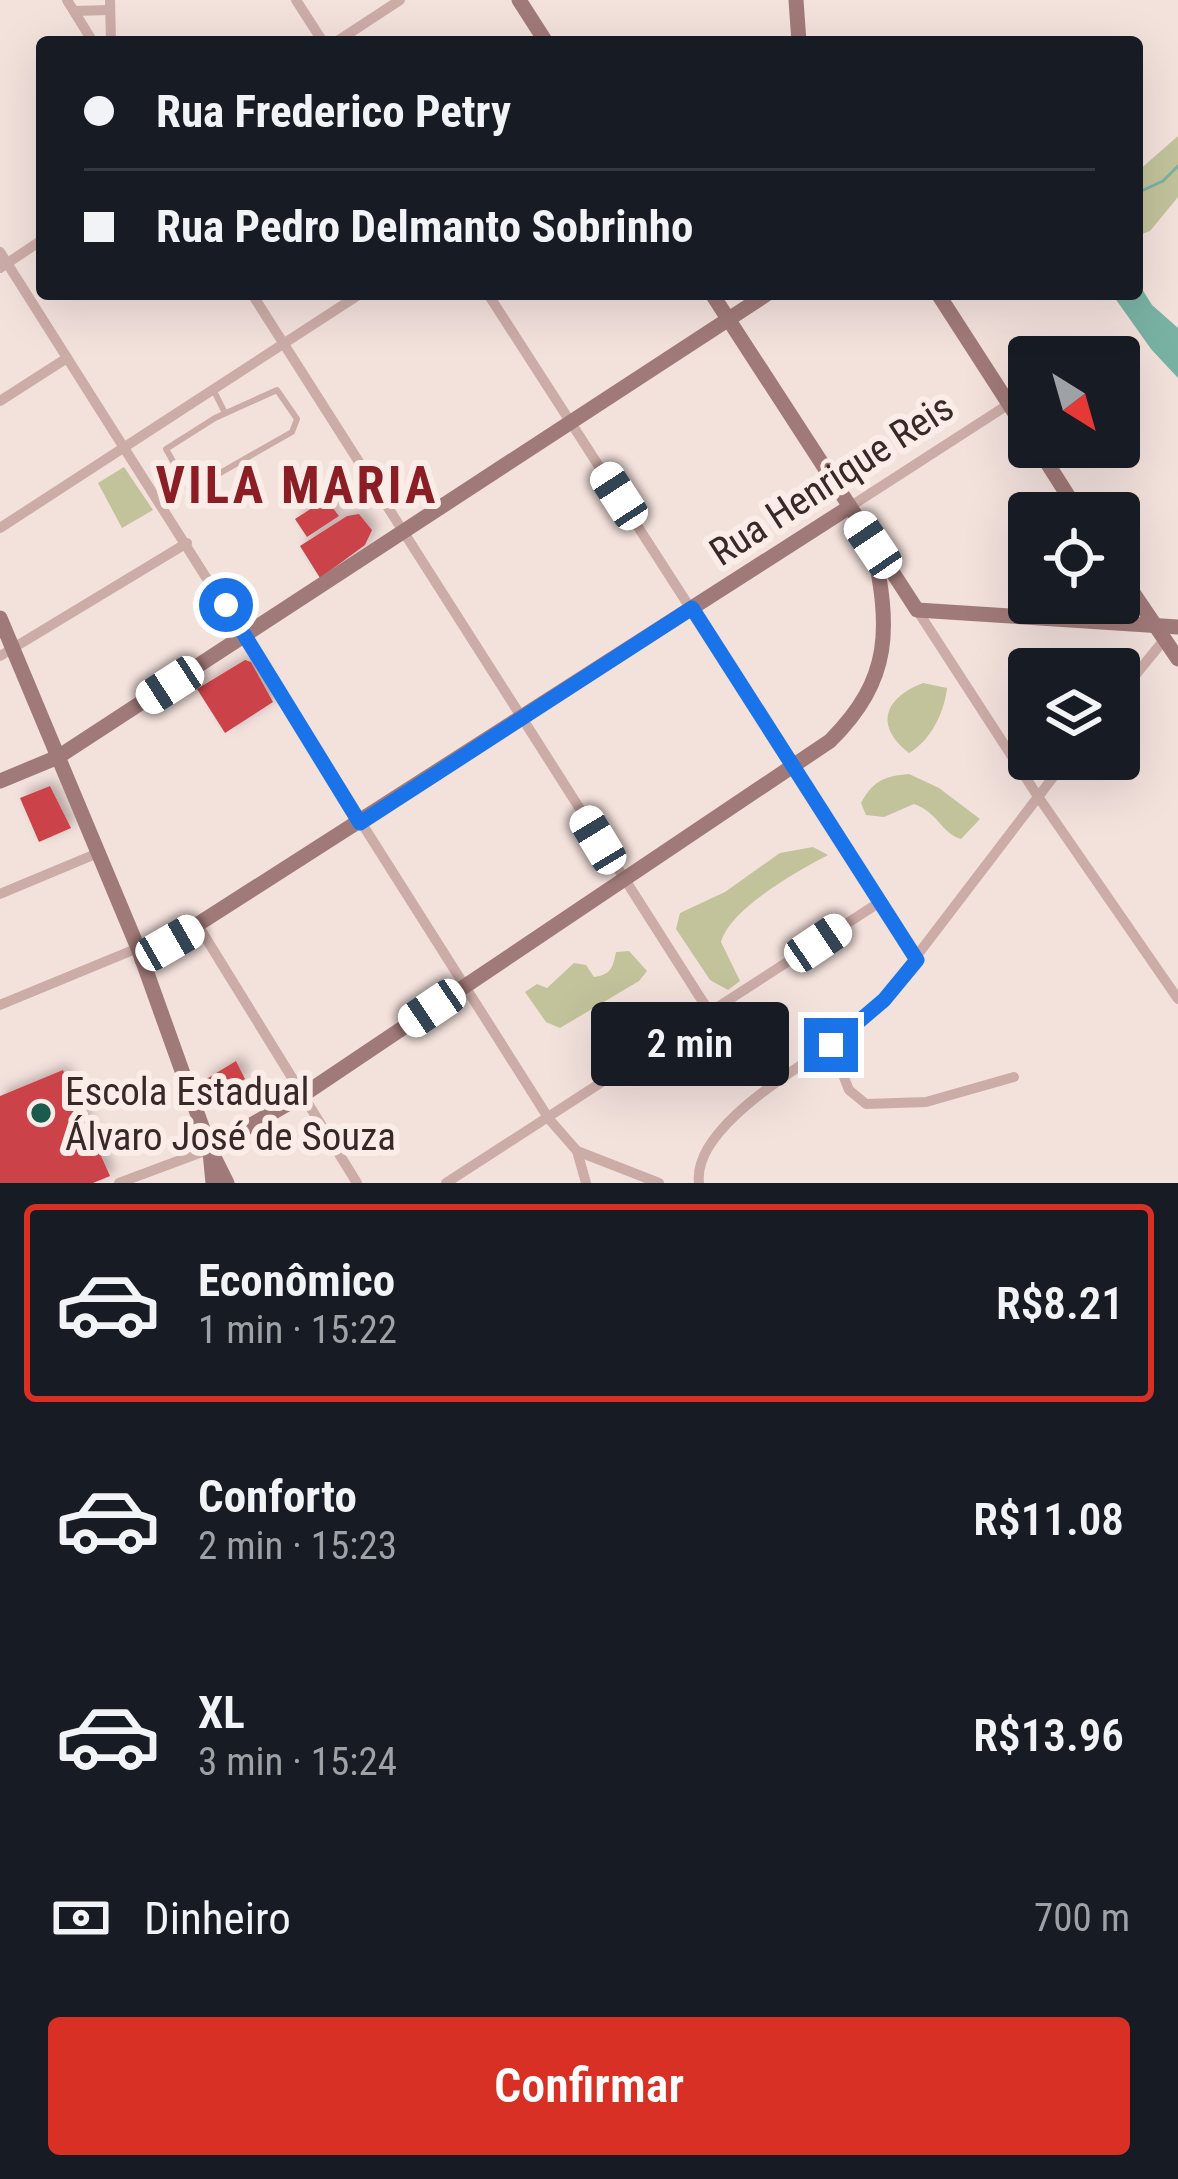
<!DOCTYPE html>
<html lang="pt">
<meta charset="utf-8">
<style>
:root{--surface:#171b24;--page:#242831;--text:#f1f3f6;--muted:#9ea1a6;--line:#363941;--accent:#d93025}
body{margin:0;font-family:"Roboto Condensed",sans-serif;background:var(--page);color:var(--text);height:100vh;display:flex;flex-direction:column;font-size:45px;white-space:nowrap}
*{box-sizing:border-box;margin:0}
p{font-size:39px;color:var(--muted)}
.icon{flex:none;width:66px;height:66px;fill:none;stroke:currentColor;stroke-width:2;stroke-linecap:round;stroke-linejoin:round}
.map{position:relative;height:1183px;overflow:hidden}
.side{display:flex;flex-direction:column;background:var(--surface);flex:1}
.side>*{flex:none}
.banner{position:absolute;left:36px;top:36px;width:1107px;height:264px;border-radius:12px;box-shadow:0 12px 48px #0002;display:grid;align-content:center;height:264px;padding:0 48px;background:var(--surface)}
.needle{width:78px;rotate:143deg}
.fabs{position:absolute;left:1008px;top:336px;display:grid;gap:24px}
.fabs a{display:grid;place-items:center;width:132px;height:132px;border-radius:12px;background:var(--surface);box-shadow:0 12px 48px #0002;font-size:60px}
.end{position:absolute;width:54px;height:54px;margin:-27px;border:15px solid #1a73e8;background:#fff;box-shadow:0 0 0 6px #fff}
.from{border-radius:50%}
.bubble{position:absolute;height:84px;border-radius:12px;background:var(--surface);box-shadow:0 12px 48px #0002;font-size:39px;font-weight:600;line-height:84px;text-align:center}
.car{position:absolute;width:36px;height:72px;margin:-36px -18px;border-radius:15px;box-shadow:0 0 9px 3px #0007;background:linear-gradient(#fff 24%,#345 0 40%,#fff 0 76%,#345 0 86%,#fff 0)}
.banner b{display:flex;align-items:center;gap:42px;height:114px;font-size:45px}
.banner b+b{border-top:3px solid var(--line)}
.banner i{width:30px;height:30px;background:var(--text)}
ul{padding:21px 0 0;list-style:none}
li{display:flex;align-items:center;gap:36px;height:198px;margin:0 24px 18px;padding:0 24px;border:6px solid transparent;border-radius:12px}
li div{flex:1}
li b{display:block;font-size:45px}
li em{font-style:normal;font-weight:600}
li.current{border-color:var(--accent)}
li>.icon{width:108px;height:108px;stroke-width:1.5}
.pay{display:flex;align-items:center;gap:30px;height:132px;padding:0 48px;font-size:45px}
.pay p{margin-inline-start:auto}
.action{display:flex;gap:24px;margin-top:auto;padding:24px 48px}
.action a{flex:1;height:138px;border-radius:12px;background:var(--accent);color:#fff;font-size:48px;font-weight:600;line-height:138px;text-align:center}
.map>svg:first-child{display:block}
.green{fill:#c2c39b}
.water{fill:#79b2a3}
.lines{fill:none;stroke-linecap:round;stroke-linejoin:round}
.stream{stroke:#79b2a3;stroke-width:3}
.building{fill:#cb424a;filter:url(#shadow)}
.lane{stroke:#ccaca7;stroke-width:6}
.street{stroke:#ccaca7;stroke-width:10}
.secondary{stroke:#a07a78;stroke-width:15}
.route{stroke:#1a73e8;stroke-width:15}
.poi-dot{fill:#1b5b4c;stroke:#faede8;stroke-width:4.5}
.labels{text-anchor:middle;stroke-width:12;stroke-linejoin:round;paint-order:stroke}
.street-label{font-size:39px;fill:#382828;stroke:#faede8}
.poi-label{font-size:39px;fill:#382828;stroke:#faede8;text-anchor:start}
.district-label{font-size:51px;font-weight:bold;letter-spacing:3px;fill:#8b1d24;stroke:#faede8}
</style>
<div class="map">
<svg width="1178" height="1183" viewBox="0 0 1178 1183">
<defs>
<filter id="shadow"><feDropShadow dx="5.5" dy="-5.5" stdDeviation="6" flood-color="#0004"/></filter>
</defs>
<rect width="100%" height="100%" fill="#f3e1dc"/>
<g class="green">
<polygon points="1178,136 1178,197 1150,231 1137,236 1137,172"/>
<polygon points="124,467 153,510 122,528 98,483"/>
<path d="M923 683 947 688C944 713 931 740 909 753 874 726 884 698 923 683Z"/>
<path d="M909 774 939 788 980 819 961 839C941 833 939 813 914 804L884 817 866 815 861 803C873 781 884 776 909 774Z"/>
<path d="M813 847 828 855C797 871 730 909 721 942L740 981 728 990 710 980 676 929 680 913 725 892 780 853Z"/>
<path d="M629 951 647 971 639 981 560 1028 546 1022 525 992 537 984 547 988 574 963 586 965 594 977C611 975 613 967 616 952Z"/>
<path d="M732 1017C741 1035 762 1056 765 1075L740 1053 729 1062 712 1066 696 1046V1036Z"/>
</g>
<polygon class="water" points="1137,281 1152,305 1178,328 1178,378 1151,349 1112,294 1137,294"/>
<g class="lines">
<polyline class="stream" points="1137,193 1163,181 1178,166"/>
</g>
<g class="building">
<polygon points="326,499 339,516 307,537 295,519"/>
<polygon points="359,514 372,530 365,545 320,578 300,546 347,516"/>
<polygon points="245,660 251,662 273,702 225,733 197,689"/>
<polygon points="50,786 71,828 39,842 20,798"/>
<polygon points="236,1061 245,1079 211,1099 203,1081"/>
<polygon points="63,1070 110,1176 93,1183 0,1183 0,1096"/>
</g>
<g class="lines">
<g class="lane">
<polygon points="277,390 297,419 292,432 192,489 188,488 166,449 215,418"/>
<polyline points="214,391 225,413"/>
</g>
<g class="street">
<polyline points="67,0 93,42"/>
<polyline points="110,0 111,42"/>
<polyline points="296,0 323,42"/>
<polyline points="74,11 110,10"/>
<polyline points="336,42 400,0"/>
<polyline points="0,252 549,1119 577,1151 586,1183"/>
<polyline points="0,268 42,240"/>
<polyline points="252,294 710,1013"/>
<polyline points="488,294 917,960"/>
<polyline points="0,401 67,358"/>
<polyline points="848,508 1009,404"/>
<polyline points="0,528 360,294"/>
<polyline points="917,610 1037,795 1178,999"/>
<polyline points="0,656 187,543"/>
<polyline points="1119,695 1164,640"/>
<polyline points="0,894 98,853"/>
<polyline points="199,927 357,1183"/>
<polyline points="0,1005 138,948"/>
<polyline points="831,1045 849,1090 866,1104 926,1102 1014,1077"/>
<polyline points="577,1151 659,1183"/>
<polyline points="119,1183 210,1149"/>
<polyline points="446,1183 880,902"/>
<path d="M699 1183C692 1125 807 1064 848 1033 861 1023 872 1011 883 1000L1067 759"/>
</g>
<g class="secondary">
<polyline points="519,0 546,42"/>
<polyline points="796,0 799,42"/>
<polyline points="712,294 917,610 1178,627"/>
<polyline points="938,294 1029,435"/>
<polyline points="1037,447 1079,513"/>
<polyline points="1119,572 1178,659"/>
<polyline points="0,618 138,948 210,1149 227,1183"/>
<polyline points="0,781 58,757 767,294"/>
<polyline points="142,960 848,508"/>
<path d="M210 1149 303 1095 830 741C893 678 890 628 873 545"/>
<polyline points="210,1152 213,1183"/>
</g>
</g>
<g class="lines">
<polyline class="route" points="226,605 360,823 692,608 917,960 884,1000 831,1045"/>
</g>
<circle class="poi-dot" cx="41" cy="1113" r="12"/>
<g class="labels">
<g class="street-label">
<text transform="translate(831 479) rotate(-33)" y="14">Rua Henrique Reis</text>
</g>
<g class="poi-label">
<text x="65" y="1105">Escola Estadual<tspan x="65" dy="45">Álvaro José de Souza</tspan></text>
</g>
<g class="district-label">
<text x="297" y="503">VILA MARIA</text>
</g>
</g>
</svg>
<div class="fabs">
<a><svg class="needle" viewBox="-14 -14 28 28"><path d="M0-13l5 13h-10z" fill="#e53935"/><path d="M0 13l5-13h-10z" fill="#9ea1a6"/></svg></a>
<a><svg class="icon" aria-label="locate" viewBox="0 0 24 24"><circle cx="12" cy="12" r="6"/><path d="M12 2v4M12 18v4M2 12h4M18 12h4"/></svg></a>
<a><svg class="icon" aria-label="layers" viewBox="0 0 24 24"><path d="M12 4l9 5-9 5-9-5zM3 14l9 5 9-5"/></svg></a>
</div>
<i class="end from" style="left:226px;top:605px"></i>
<i class="end" style="left:831px;top:1045px"></i>
<div class="bubble" style="left:591px;top:1002px;width:198px">2 min</div>
<i class="car" style="left:619px;top:496px;rotate:327deg"></i>
<i class="car" style="left:873px;top:545px;rotate:326deg"></i>
<i class="car" style="left:170px;top:685px;rotate:237deg"></i>
<i class="car" style="left:598px;top:840px;rotate:329deg"></i>
<i class="car" style="left:170px;top:943px;rotate:60deg"></i>
<i class="car" style="left:818px;top:943px;rotate:56deg"></i>
<i class="car" style="left:432px;top:1008px;rotate:236deg"></i>
<div class="banner">
<b><i class="from"></i>Rua Frederico Petry</b>
<b><i></i>Rua Pedro Delmanto Sobrinho</b>
</div>
</div>
<section class="side">
<ul>
<li class="current"><svg class="icon" aria-label="car" viewBox="0 0 24 24"><path d="M5 17H2v-5l4-1 3-4h7l3 4 3 1v5h-3M9 17h6M6 11h13"/><circle cx="7" cy="17" r="2"/><circle cx="17" cy="17" r="2"/></svg><div><b>Econômico</b><p>1 min · 15:22</p></div><em>R$8.21</em></li>
<li><svg class="icon" aria-label="car" viewBox="0 0 24 24"><path d="M5 17H2v-5l4-1 3-4h7l3 4 3 1v5h-3M9 17h6M6 11h13"/><circle cx="7" cy="17" r="2"/><circle cx="17" cy="17" r="2"/></svg><div><b>Conforto</b><p>2 min · 15:23</p></div><em>R$11.08</em></li>
<li><svg class="icon" aria-label="car" viewBox="0 0 24 24"><path d="M5 17H2v-5l4-1 3-4h7l3 4 3 1v5h-3M9 17h6M6 11h13"/><circle cx="7" cy="17" r="2"/><circle cx="17" cy="17" r="2"/></svg><div><b>XL</b><p>3 min · 15:24</p></div><em>R$13.96</em></li>
</ul>
<div class="pay"><svg class="icon" aria-label="cash" viewBox="0 0 24 24"><path d="M3 7h18v10H3z"/><circle cx="12" cy="12" r="2"/></svg>Dinheiro<p>700 m</p></div>
<div class="action"><a>Confirmar</a></div>
</section>
